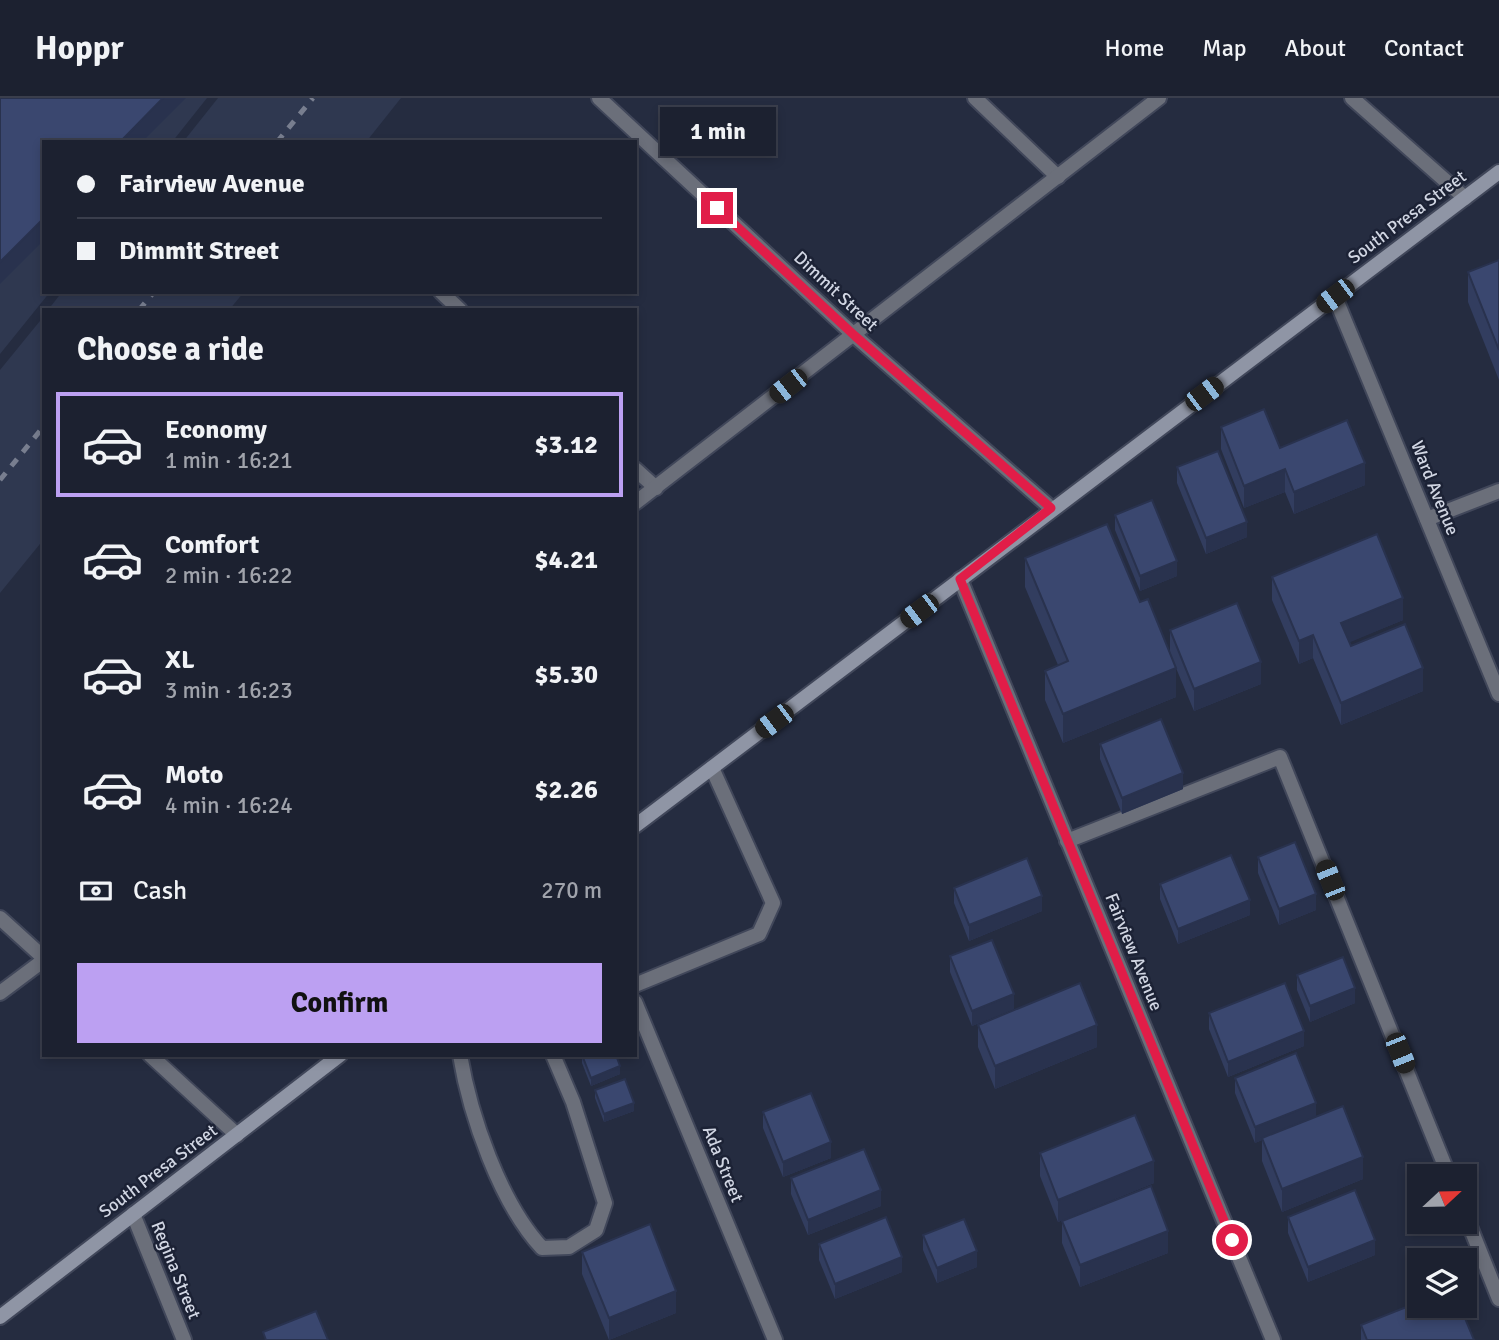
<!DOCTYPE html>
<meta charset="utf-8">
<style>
:root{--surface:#1c2130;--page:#292e3c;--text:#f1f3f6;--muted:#a0a3ab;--line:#3a3e4c;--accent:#bca0f2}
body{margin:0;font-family:Signika,sans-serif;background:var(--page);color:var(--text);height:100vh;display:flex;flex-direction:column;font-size:26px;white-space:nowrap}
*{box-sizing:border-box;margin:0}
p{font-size:23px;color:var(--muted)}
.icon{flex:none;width:38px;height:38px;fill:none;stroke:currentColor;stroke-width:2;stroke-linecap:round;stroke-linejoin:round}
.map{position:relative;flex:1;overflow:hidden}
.drawer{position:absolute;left:42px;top:210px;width:595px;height:749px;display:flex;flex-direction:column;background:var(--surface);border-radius:0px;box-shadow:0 4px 10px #0003,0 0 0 2px var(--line)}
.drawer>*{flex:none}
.banner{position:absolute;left:42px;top:42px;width:595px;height:154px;border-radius:0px;box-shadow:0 4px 10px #0003,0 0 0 2px var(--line);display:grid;align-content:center;height:154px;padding:0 35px;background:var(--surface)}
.needle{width:46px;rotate:68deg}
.controls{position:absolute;left:1407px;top:1066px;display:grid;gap:14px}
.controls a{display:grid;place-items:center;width:70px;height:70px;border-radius:0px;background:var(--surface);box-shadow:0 4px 10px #0003,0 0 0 2px var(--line);font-size:35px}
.end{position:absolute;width:32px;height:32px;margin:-16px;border:9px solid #e11d48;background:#fff;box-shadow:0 0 0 4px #fff}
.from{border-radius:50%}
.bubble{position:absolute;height:49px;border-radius:0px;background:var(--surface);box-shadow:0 4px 10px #0003,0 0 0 2px var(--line);font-size:23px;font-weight:700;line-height:49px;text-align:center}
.car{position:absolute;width:21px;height:42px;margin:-21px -10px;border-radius:9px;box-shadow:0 0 5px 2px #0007;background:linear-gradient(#222 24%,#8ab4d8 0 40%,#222 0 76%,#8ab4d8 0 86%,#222 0)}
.banner b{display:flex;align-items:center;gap:24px;height:66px;font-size:26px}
.banner b+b{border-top:2px solid var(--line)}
.banner i{width:18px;height:18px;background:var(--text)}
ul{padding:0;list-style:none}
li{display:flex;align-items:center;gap:21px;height:105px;margin:0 14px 10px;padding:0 21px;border:4px solid transparent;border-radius:0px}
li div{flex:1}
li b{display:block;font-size:26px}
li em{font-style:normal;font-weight:700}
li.current{border-color:var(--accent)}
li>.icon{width:63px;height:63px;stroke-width:1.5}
h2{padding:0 35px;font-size:32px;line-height:84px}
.pay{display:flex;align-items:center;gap:18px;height:77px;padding:0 35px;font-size:26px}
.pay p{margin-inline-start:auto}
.primary-button{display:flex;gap:14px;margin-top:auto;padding:14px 35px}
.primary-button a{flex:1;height:80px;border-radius:0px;background:var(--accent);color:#111;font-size:28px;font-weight:700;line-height:80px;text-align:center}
header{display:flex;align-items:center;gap:42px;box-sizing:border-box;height:98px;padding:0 35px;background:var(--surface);border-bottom:2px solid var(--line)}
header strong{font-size:33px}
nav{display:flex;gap:38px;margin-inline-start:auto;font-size:24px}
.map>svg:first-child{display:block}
.built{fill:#2f3850}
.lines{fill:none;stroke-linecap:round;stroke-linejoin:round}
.service-casing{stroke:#41475a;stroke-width:18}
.minor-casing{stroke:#41475a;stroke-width:18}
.secondary-casing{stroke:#41475a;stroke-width:18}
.service{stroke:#6b6f7a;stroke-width:14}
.minor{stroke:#6b6f7a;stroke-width:14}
.secondary{stroke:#8f95a5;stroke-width:14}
.rail{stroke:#787e8f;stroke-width:5;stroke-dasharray:9 9;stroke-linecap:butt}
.wall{fill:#323d5f}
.shaded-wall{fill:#29324e}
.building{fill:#3a476f;stroke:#29324e;stroke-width:2}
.route{stroke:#e11d48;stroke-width:9}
.labels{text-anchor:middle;stroke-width:5;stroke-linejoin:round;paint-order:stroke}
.street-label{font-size:18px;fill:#d1d6e3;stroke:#1c2235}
</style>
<header>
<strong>Hoppr</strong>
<nav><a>Home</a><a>Map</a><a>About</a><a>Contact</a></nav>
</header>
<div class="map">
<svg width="1499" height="1242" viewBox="0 0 1499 1242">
<rect width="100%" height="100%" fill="#252c40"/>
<g class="built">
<polygon points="0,0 207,0 172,44 44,44 44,194 50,194 0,256"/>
<polygon points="218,0 401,0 366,44 183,44"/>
<polygon points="62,194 244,194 229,212 48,212"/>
<polygon points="44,218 44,441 0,495 0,272"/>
</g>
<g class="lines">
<g class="service-casing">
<g id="service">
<polyline points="975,0 1058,79"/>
<polyline points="441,194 460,212"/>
<polyline points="635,371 656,390"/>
<polyline points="635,405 1159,0"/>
<polyline points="1427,421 1499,393"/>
<polyline points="1067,743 1280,659 1449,1078"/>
<polyline points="635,887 759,836 773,805 712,670"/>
<polyline points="0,895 44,862"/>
<path d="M460 957C470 1017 500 1105 542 1150L569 1149 596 1132 605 1105 573 1004 553 957"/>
<polyline points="1465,1116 1499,1201"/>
</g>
</g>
<g class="minor-casing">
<g id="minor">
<polyline points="599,0 855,238 1051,410"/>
<polyline points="1352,0 1465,100"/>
<polyline points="1335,199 1499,596"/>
<polyline points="960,481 1273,1242"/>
<polyline points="0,820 44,860"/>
<polyline points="635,904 775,1242"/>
<polyline points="150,957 237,1037"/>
<polyline points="133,1116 184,1242"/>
</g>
</g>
<g class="secondary-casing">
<g id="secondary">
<polyline points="635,728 1499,74"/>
<polyline points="0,1219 340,957"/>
</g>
</g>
<use href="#service" class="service"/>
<use href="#minor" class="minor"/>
<use href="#secondary" class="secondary"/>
<g class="rail">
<polyline points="277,44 313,0"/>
<polyline points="139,212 154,194"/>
<polyline points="0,382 44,328"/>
</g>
</g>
<g class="wall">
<polygon points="1499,162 1499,282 1468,204 1468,174"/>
<polygon points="1221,329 1280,350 1365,387 1294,416 1285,394 1244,410 1221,351"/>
<polygon points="1177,369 1247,439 1206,456 1177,385"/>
<polygon points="1115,417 1177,478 1140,493 1115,432"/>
<polygon points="1025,460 1140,504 1170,554 1170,532 1261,586 1194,613 1176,570 1176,599 1063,645 1045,602 1045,573 1058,567 1025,489"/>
<polygon points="1272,479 1403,522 1349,544 1351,548 1423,593 1341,627 1313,560 1299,566 1272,502"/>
<polygon points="1100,646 1183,691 1122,716 1100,661"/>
<polygon points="1258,759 1316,812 1279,827 1258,775"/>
<polygon points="1160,786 1250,817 1178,846 1160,801"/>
<polygon points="954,790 1042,813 969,843 954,805"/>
<polygon points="950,858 1014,911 972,928 950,874"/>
<polygon points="1297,877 1355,905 1310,924 1297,892"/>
<polygon points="1209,915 1304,948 1228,979 1209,931"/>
<polygon points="978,927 1097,949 995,991 978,949"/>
<polygon points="582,957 620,976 591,988 582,965"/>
<polygon points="1235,980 1316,1018 1363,1081 1282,1114 1262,1063 1262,1042 1255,1045 1235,995"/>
<polygon points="595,992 634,1013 604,1024 595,1000"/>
<polygon points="763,1014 831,1060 783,1079 763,1030"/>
<polygon points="1040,1055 1154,1085 1058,1124 1040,1078"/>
<polygon points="791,1080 881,1108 808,1137 791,1096"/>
<polygon points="1288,1119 1375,1157 1308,1184 1288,1135"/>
<polygon points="1062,1123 1168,1155 1080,1189 1062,1145"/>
<polygon points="923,1137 977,1169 937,1185 923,1152"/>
<polygon points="819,1146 902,1174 835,1201 819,1162"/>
<polygon points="582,1154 676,1215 609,1242 582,1176"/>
<polygon points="1361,1227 1474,1242 1361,1242"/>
</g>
<g class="shaded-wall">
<polygon points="163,0 186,0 142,44 120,44"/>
<polygon points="44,120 44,142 0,186 0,164"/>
<polygon points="1365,365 1365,387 1294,416 1294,394"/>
<polygon points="1285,371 1285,394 1244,410 1244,388"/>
<polygon points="1247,424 1247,439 1206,456 1206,440"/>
<polygon points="1177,463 1177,478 1140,493 1140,478"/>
<polygon points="1403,500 1403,522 1341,548 1341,525"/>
<polygon points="1313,537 1313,560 1299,566 1299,543"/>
<polygon points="1261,564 1261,586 1194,613 1194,591"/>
<polygon points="1176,570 1176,599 1063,645 1063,616"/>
<polygon points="1423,570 1423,593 1341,627 1341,605"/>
<polygon points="1183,675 1183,691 1122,716 1122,700"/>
<polygon points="1316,796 1316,812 1279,827 1279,811"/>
<polygon points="1042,798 1042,813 969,843 969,827"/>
<polygon points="1250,802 1250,817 1178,846 1178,831"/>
<polygon points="1355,890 1355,905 1310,924 1310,908"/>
<polygon points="1014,896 1014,911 972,928 972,913"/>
<polygon points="1097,927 1097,949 995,991 995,968"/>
<polygon points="1304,933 1304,948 1228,979 1228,964"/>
<polygon points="620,968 620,976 591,988 591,980"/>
<polygon points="634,1005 634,1013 604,1024 604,1016"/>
<polygon points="1316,1005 1316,1020 1255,1045 1255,1029"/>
<polygon points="831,1044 831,1060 783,1079 783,1064"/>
<polygon points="1363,1059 1363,1081 1282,1114 1282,1091"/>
<polygon points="1154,1063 1154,1085 1058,1124 1058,1102"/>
<polygon points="881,1092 881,1108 808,1137 808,1122"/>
<polygon points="1168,1133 1168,1155 1080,1189 1080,1167"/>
<polygon points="1375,1142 1375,1157 1308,1184 1308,1169"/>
<polygon points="977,1153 977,1169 937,1185 937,1170"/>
<polygon points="902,1159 902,1174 835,1201 835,1186"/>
<polygon points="676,1193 676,1215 609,1242 609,1220"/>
</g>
<g class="building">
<polygon points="0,0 163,0 120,44 44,44 44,120 0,164"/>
<polygon points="1499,162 1499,252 1468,174"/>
<polygon points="1264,311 1280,350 1347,322 1365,365 1294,394 1285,371 1244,388 1221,329"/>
<polygon points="1218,353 1247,424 1206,440 1177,369"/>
<polygon points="1152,402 1177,463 1140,478 1115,417"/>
<polygon points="1107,426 1140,504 1148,501 1176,570 1063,616 1045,573 1068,563 1025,460"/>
<polygon points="1377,436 1403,500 1341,525 1351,548 1405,526 1423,570 1341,605 1313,537 1299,543 1272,479"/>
<polygon points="1237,505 1261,564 1194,591 1170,532"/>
<polygon points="1161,621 1183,675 1122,700 1100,646"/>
<polygon points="1295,744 1316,796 1279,811 1258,759"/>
<polygon points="1231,757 1250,802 1178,831 1160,786"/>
<polygon points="1027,760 1042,798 969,827 954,790"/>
<polygon points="992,842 1014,896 972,913 950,858"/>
<polygon points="1343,859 1355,890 1310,908 1297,877"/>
<polygon points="1080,885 1097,927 995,968 978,927"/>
<polygon points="1285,885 1304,933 1228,964 1209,915"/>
<polygon points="1296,955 1316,1005 1255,1029 1235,980"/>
<polygon points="582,957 616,957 620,968 591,980"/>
<polygon points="625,981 634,1005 604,1016 595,992"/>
<polygon points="811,995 831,1044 783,1064 763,1014"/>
<polygon points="1343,1008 1363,1059 1282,1091 1262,1040"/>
<polygon points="1135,1017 1154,1063 1058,1102 1040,1055"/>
<polygon points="864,1051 881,1092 808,1122 791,1080"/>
<polygon points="1151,1088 1168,1133 1080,1167 1062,1123"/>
<polygon points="1355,1092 1375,1142 1308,1169 1288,1119"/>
<polygon points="886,1119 902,1159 835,1186 819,1146"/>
<polygon points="964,1121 977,1153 937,1170 923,1137"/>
<polygon points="650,1126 676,1193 609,1220 582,1154"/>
<polygon points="1419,1204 1419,1208 1460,1208 1474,1242 1367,1242 1361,1227"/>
<polygon points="316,1213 328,1242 266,1242 263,1234"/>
</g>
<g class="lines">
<polyline class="route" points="717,110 855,238 1051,410 960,481 1232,1142"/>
</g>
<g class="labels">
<g class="street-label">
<text transform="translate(1407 119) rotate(-37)" y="6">South Presa Street</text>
<text transform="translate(836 193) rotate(43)" y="6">Dimmit Street</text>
<text transform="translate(1435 390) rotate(68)" y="6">Ward Avenue</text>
<text transform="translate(1134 854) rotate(68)" y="6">Fairview Avenue</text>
<text transform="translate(723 1066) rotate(68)" y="6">Ada Street</text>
<text transform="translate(158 1073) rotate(-37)" y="6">South Presa Street</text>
<text transform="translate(176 1172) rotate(68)" y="6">Regina Street</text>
</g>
</g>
</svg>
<div class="controls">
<a><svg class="needle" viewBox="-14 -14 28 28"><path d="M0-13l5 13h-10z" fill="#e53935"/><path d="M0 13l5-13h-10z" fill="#a0a3ab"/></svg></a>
<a><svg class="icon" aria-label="layers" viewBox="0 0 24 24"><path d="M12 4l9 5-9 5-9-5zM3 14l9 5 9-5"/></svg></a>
</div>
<i class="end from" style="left:1232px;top:1142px"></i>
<i class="end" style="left:717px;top:110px"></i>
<div class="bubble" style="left:660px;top:9px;width:116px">1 min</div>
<i class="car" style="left:1335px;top:198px;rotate:233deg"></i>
<i class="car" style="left:788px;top:288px;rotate:232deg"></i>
<i class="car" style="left:1204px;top:296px;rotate:53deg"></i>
<i class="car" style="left:919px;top:513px;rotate:233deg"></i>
<i class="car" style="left:774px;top:623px;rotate:233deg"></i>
<i class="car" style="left:1330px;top:782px;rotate:338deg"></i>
<i class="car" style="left:1400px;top:955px;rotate:158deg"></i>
<div class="banner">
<b><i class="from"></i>Fairview Avenue</b>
<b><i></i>Dimmit Street</b>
</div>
<section class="drawer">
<h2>Choose a ride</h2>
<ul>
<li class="current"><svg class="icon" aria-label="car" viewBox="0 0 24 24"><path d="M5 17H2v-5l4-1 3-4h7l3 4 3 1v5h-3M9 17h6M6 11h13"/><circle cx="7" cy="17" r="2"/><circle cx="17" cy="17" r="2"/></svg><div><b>Economy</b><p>1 min · 16:21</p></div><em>$3.12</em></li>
<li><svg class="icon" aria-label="car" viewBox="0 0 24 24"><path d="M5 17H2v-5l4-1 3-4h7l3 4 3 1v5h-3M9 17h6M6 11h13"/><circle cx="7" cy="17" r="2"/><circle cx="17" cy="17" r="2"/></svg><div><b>Comfort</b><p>2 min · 16:22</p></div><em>$4.21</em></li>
<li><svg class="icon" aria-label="car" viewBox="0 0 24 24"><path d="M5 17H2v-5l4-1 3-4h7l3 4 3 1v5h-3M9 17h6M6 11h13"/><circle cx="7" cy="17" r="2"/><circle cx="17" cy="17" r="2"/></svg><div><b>XL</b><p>3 min · 16:23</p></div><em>$5.30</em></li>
<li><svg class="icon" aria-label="car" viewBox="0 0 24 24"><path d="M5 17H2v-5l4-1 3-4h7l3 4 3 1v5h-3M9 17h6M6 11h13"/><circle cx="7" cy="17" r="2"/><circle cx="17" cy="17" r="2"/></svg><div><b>Moto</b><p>4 min · 16:24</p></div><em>$2.26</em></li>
</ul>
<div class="pay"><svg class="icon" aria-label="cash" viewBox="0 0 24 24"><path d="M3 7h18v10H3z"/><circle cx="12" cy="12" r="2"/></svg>Cash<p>270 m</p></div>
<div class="primary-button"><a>Confirm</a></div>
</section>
</div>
